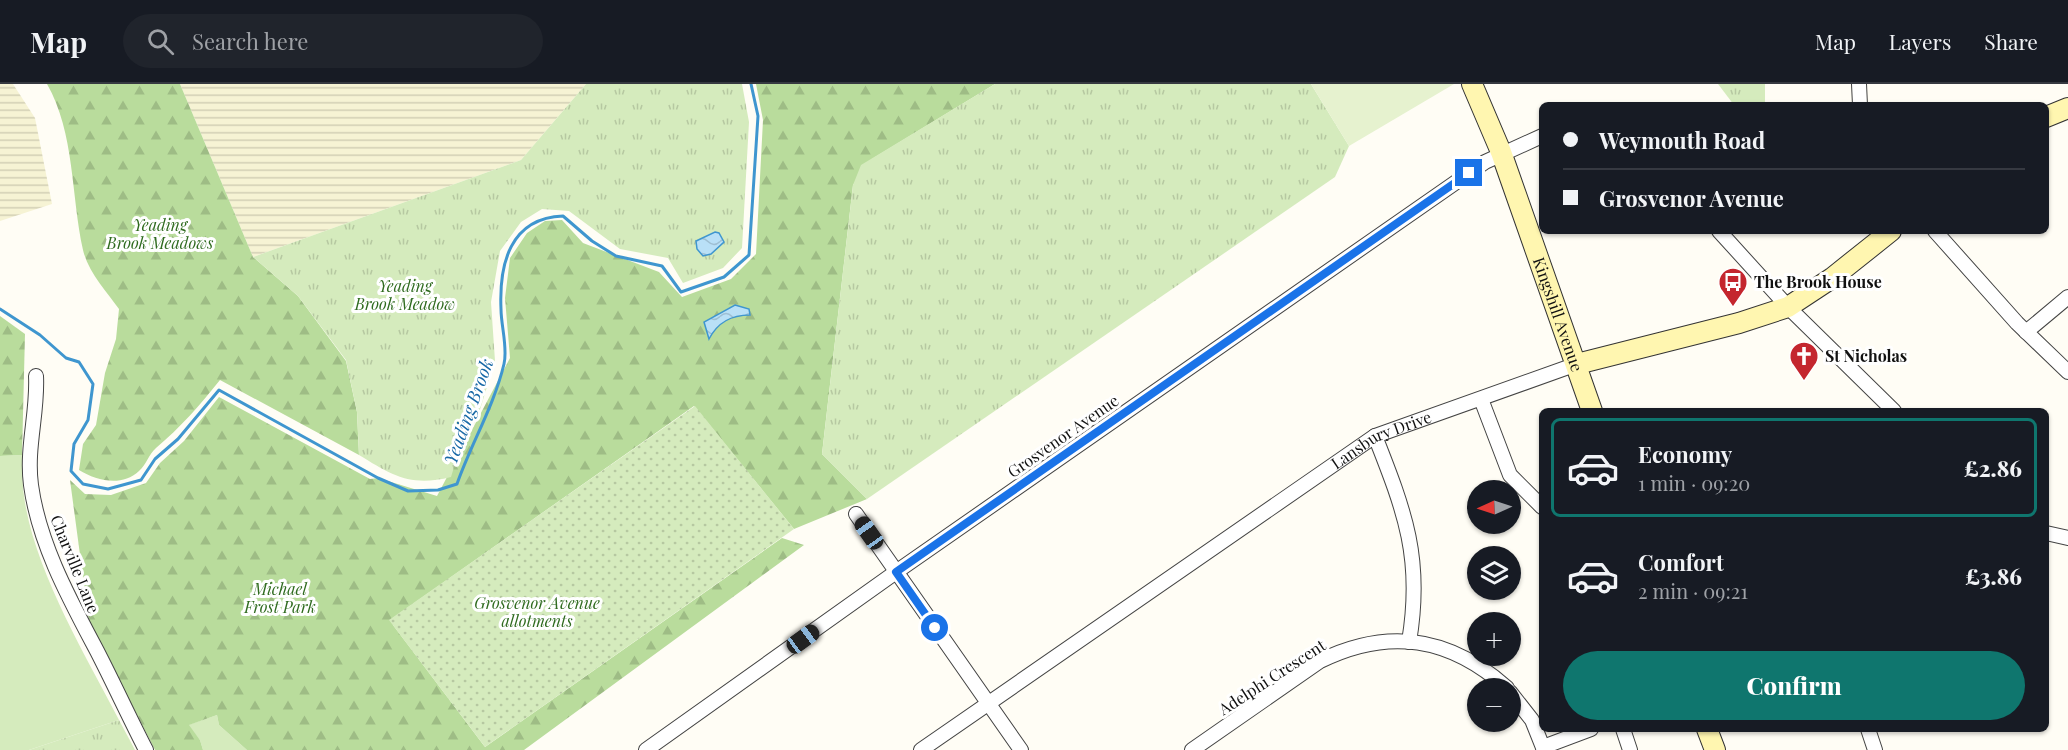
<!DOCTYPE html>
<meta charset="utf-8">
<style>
:root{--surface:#171b24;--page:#20242c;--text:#f1f3f6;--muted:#9ea1a6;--line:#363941;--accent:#0f766e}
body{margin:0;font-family:"Playfair Display",serif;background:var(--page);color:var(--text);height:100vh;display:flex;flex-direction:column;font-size:22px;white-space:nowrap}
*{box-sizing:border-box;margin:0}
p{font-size:20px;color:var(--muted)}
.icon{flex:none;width:33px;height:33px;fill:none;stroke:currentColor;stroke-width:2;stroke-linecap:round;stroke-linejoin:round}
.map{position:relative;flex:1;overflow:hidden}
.panel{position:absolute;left:1539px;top:324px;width:510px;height:324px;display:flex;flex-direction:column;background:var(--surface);border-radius:9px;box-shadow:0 2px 4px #0004}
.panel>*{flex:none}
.guide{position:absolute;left:1539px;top:18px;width:510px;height:132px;border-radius:9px;box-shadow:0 2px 4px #0004;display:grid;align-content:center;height:132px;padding:0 24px;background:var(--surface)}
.needle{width:39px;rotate:267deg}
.tools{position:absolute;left:1467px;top:396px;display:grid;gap:12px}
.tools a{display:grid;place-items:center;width:54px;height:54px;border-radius:50%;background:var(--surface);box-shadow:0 2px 4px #0004;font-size:30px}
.end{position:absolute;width:27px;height:27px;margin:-14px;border:8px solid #1a73e8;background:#fff;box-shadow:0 0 0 3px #fff}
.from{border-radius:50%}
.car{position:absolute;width:18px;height:36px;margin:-18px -9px;border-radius:8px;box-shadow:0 0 4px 2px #0007;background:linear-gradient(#222 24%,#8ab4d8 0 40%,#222 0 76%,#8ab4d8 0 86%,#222 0)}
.guide b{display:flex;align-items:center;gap:21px;height:57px;font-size:22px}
.guide b+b{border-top:2px solid var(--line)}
.guide i{width:15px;height:15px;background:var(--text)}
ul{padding:10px 0 0;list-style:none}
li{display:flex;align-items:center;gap:18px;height:99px;margin:0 12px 9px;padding:0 12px;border:3px solid transparent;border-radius:9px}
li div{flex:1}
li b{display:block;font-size:22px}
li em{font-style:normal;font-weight:800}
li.on{border-color:var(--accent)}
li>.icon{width:54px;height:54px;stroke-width:1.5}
.cta{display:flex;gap:12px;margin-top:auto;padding:12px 24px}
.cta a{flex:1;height:69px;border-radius:36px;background:var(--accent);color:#fff;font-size:24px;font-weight:800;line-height:69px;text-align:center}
header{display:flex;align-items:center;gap:36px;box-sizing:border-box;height:84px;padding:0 30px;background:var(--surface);border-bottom:2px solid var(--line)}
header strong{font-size:28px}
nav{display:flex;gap:33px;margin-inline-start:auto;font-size:21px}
.search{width:420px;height:54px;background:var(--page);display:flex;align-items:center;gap:15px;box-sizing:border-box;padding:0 21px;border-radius:33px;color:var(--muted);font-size:22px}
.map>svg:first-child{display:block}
.farmland{fill:url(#farmland-rules)}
.grass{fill:#d5ebbd}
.forest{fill:url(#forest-firs)}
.park{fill:url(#park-tufts)}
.garden{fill:url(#garden-dots)}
.pitch{fill:#e6f2cf}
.water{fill:url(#water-waves);stroke:#3f96cf;stroke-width:1.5}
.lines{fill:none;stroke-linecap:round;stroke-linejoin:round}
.stream{stroke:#3f96cf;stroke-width:3}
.street-casing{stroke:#444;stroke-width:16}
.secondary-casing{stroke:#333;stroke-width:22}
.street{stroke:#fff;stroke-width:14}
.secondary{stroke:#fff6b0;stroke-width:20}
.route{stroke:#1a73e8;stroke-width:8}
.labels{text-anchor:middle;stroke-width:6;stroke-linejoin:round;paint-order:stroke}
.park-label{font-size:16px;font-style:italic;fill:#2f6b1f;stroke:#fff}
.poi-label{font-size:16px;font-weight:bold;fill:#111;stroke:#fff;text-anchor:start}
.street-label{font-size:16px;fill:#111;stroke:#fff}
.water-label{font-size:18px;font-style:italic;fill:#1768a6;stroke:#fff}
</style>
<header>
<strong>Map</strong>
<div class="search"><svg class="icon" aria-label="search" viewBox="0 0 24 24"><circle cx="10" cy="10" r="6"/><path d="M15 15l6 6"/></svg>Search here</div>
<nav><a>Map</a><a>Layers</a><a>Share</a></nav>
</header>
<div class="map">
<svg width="2068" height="666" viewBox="0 0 2068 666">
<defs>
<pattern id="farmland-rules" width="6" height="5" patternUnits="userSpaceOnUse" patternTransform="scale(1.5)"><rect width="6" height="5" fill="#f6f3d4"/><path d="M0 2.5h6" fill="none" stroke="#d2cfb5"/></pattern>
<pattern id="forest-firs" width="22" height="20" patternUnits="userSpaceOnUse" patternTransform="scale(1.5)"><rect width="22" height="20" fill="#b9dc9c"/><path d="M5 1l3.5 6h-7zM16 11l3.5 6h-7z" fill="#9ebc85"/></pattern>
<pattern id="park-tufts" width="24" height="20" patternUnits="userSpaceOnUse" patternTransform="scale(1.5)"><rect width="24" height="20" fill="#d5ebbd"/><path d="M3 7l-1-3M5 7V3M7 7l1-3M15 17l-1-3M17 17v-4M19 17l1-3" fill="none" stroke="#b6c8a1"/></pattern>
<pattern id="garden-dots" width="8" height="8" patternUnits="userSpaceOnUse" patternTransform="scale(1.5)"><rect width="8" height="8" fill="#d5ebbd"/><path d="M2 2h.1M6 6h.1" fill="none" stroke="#b6c8a1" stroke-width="1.8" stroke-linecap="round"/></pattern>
<pattern id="water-waves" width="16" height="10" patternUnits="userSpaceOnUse" patternTransform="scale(1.5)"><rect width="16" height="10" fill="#b9e0f7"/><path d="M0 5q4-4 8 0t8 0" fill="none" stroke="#9ebfd3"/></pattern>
</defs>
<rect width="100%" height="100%" fill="#fffdf5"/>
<g class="farmland">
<polygon points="0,0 13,0 35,34 52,120 0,137"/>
<polygon points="180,0 586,0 521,76 253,173"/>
</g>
<g class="grass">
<path d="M22 371C23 385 22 399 24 412 34 486 85 570 119 636L29 666H0V372Z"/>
<polygon points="217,631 219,641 247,666 203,666 200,656 188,641"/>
</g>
<g class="forest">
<path d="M47 0H180L253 173 298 212 346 277 357 328 359 371 220 296C199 322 181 343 156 364 149 370 146 381 139 387 122 403 97 397 79 386L83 360 96 341 105 289 116 255 119 225C107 208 88 188 83 166 71 112 75 49 47 0Z"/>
<polygon points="756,0 995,0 872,75 853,101 822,370 867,415 794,445 694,322 393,534 393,541 485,663 782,454 804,461 524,666 247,666 219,641 217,631 189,641 200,656 203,666 155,666 89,538 70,396 85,410 111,411 146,399 160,379 184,357 219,313 370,395 378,394 437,412 510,274 505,214 510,174 527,149 545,137 562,136 583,159 659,188 682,213 731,195 756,170 763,36"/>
<polygon points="0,232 25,250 22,371 0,372"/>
</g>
<g class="park">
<path d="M586 0H742L749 38 742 164 723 184 683 199 668 174 620 165 569 127 542 125 521 138 500 167 491 218 495 277 478 332 458 370 451 393C411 403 393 392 359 371L357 328 346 276 298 212 253 173 521 76Z"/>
<polygon points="995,0 1311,0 1349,62 1335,93 867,415 822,370 853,101 861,81"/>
<polygon points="1718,0 1765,0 1765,21 1734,21"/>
<polygon points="119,636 135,666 29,666"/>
</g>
<polygon class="garden" points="695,322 794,445 485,663 389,536"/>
<polygon class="pitch" points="1311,0 1454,0 1349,62"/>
<g class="water">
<polygon points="715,148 719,149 724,158 711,170 703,172 697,165 696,157"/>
<path d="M735 221 749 225 750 231C731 231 718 238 709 255L704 238Z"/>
</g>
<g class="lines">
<path class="stream" d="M0 225 40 251 66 274 79 278 93 300 88 336 74 360 71 387 83 400 108 405 141 396 155 375 178 355 219 306 378 394 408 407 438 406 457 400C471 360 494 322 504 280 508 264 501 242 501 225 499 180 510 134 563 132L592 157 616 172 662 182 681 208 724 193 749 171 758 32 751 0"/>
<g class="street-casing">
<g id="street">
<polyline points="1859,0 1860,21"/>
<polyline points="1719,147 1788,223 1894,327"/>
<polyline points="1935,147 2017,239 2068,288"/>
<polyline points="2026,248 2068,213"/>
<path d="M36 292C38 328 26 364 31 401 39 460 70 516 97 567 114 600 129 633 146 666"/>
<polyline points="1481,315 1510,391 1542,423"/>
<path d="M1375 352C1405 428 1423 475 1409 558"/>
<polyline points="856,430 1021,666"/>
<polyline points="2046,449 2068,454"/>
<polyline points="1510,608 1532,636 1544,666"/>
<polyline points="1623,645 1630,666"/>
<polyline points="1868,645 1875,666"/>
<polyline points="1543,663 1591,645"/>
<polyline points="646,666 896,488 1485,78 1542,52"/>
<path id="s1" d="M921 666 1375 352 1577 280"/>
<path d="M1192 666 1320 577C1389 543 1450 553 1507 604"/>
</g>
</g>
<g class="secondary-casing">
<g id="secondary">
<path id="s2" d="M1472 0 1501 68 1592 327"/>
<polyline points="2046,33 2068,24"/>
<polyline points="1577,280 1739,239 1788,223 1832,194 1891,147"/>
<polyline points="1707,645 1715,666"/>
</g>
</g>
<use href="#street" class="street"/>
<use href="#secondary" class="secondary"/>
</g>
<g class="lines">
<polyline class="route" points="935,544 896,488 1469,89"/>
</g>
<defs>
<g id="bus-pin" transform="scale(1.5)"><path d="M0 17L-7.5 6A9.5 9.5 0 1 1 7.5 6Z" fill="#c4262e" stroke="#fff"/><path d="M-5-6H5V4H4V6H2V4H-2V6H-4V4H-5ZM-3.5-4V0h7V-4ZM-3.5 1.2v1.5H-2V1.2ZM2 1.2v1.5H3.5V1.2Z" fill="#fff"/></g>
<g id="church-pin" transform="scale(1.5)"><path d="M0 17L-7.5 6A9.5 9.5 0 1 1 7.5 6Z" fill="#c4262e" stroke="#fff"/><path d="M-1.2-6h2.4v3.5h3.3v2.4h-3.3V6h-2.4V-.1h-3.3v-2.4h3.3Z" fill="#fff"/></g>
</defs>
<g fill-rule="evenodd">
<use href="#bus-pin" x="1733" y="198"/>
<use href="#church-pin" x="1804" y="272"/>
</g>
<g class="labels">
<g class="park-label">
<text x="160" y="147">Yeading<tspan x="160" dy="18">Brook Meadows</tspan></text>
<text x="405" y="208">Yeading<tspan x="405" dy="18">Brook Meadow</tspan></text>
<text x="280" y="511">Michael<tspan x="280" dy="18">Frost Park</tspan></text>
<text x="537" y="525">Grosvenor Avenue<tspan x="537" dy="18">allotments</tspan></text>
</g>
<g class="poi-label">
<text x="1754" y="204">The Brook House</text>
<text x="1825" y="278">St Nicholas</text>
</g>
<g class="street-label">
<text dy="6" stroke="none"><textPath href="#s2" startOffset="246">Kingshill Avenue</textPath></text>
<text transform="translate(1063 352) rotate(-35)" y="6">Grosvenor Avenue</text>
<text dy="6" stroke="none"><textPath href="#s1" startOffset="556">Lansbury Drive</textPath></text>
<text transform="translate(75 480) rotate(68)" y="6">Charville Lane</text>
<text transform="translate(1272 593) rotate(-33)" y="6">Adelphi Crescent</text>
</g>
<g class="water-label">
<text transform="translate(469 328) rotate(-70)" y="6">Yeading Brook</text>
</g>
</g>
</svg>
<div class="tools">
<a><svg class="needle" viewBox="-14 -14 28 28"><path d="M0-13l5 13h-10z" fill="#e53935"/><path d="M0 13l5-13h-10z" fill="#9ea1a6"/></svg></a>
<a><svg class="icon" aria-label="layers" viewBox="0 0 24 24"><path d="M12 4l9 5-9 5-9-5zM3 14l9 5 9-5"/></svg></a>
<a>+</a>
<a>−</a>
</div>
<i class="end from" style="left:935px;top:544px"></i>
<i class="end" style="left:1469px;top:89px"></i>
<i class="car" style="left:869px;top:449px;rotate:325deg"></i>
<i class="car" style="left:803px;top:555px;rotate:54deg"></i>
<div class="guide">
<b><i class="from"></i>Weymouth Road</b>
<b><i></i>Grosvenor Avenue</b>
</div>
<section class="panel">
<ul>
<li class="on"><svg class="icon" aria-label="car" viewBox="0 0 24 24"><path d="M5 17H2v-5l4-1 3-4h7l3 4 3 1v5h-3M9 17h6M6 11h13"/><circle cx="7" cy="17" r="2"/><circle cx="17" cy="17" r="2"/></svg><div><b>Economy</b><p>1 min · 09:20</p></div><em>£2.86</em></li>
<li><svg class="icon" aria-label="car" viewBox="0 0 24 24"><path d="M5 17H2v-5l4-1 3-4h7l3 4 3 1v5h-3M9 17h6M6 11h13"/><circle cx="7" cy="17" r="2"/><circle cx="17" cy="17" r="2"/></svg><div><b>Comfort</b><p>2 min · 09:21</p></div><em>£3.86</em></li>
</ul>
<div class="cta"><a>Confirm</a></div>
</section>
</div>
